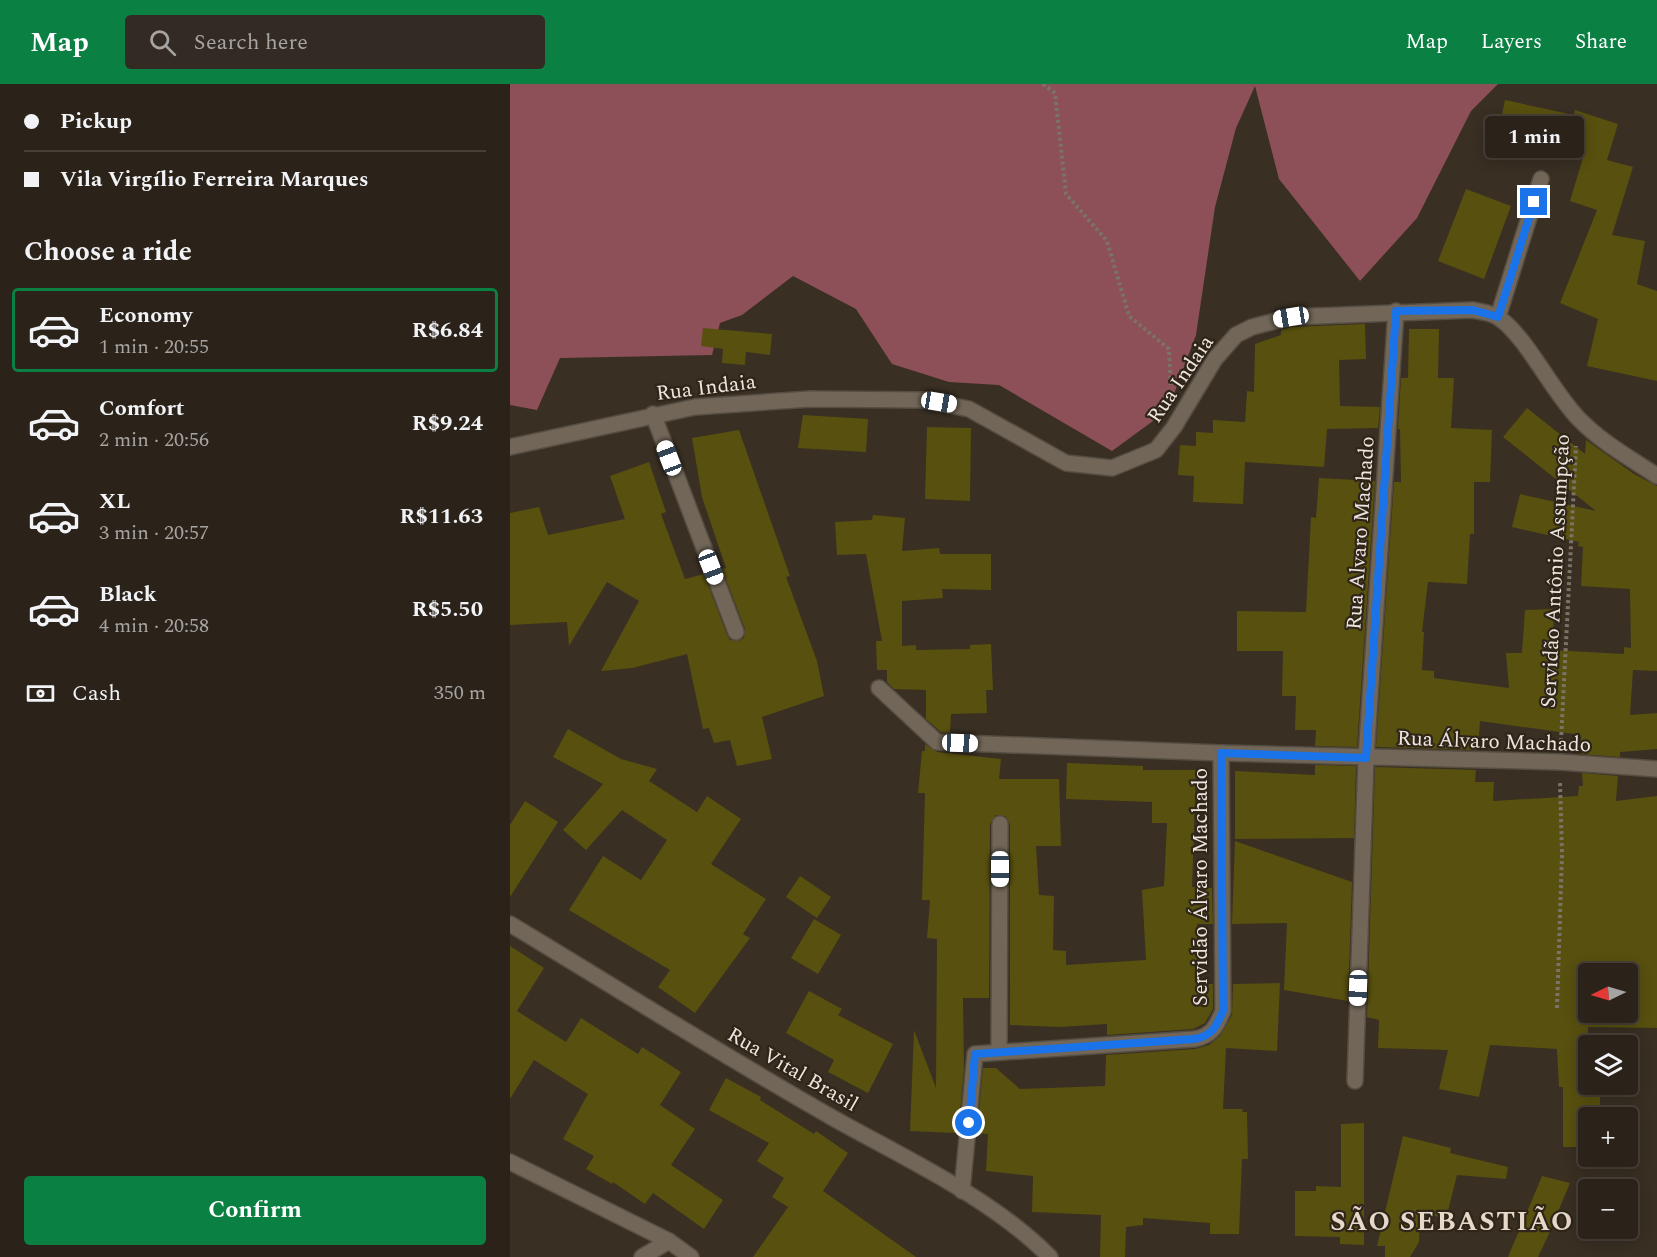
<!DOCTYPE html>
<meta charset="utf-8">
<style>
:root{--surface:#2b231a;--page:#332b23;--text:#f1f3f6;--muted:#a6a4a2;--line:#474039;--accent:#0b8043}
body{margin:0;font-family:Spectral,serif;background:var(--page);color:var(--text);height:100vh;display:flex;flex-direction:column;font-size:22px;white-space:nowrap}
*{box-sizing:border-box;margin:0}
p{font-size:20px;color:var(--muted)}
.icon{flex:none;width:33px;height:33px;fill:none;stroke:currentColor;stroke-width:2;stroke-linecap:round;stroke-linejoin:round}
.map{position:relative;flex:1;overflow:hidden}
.panel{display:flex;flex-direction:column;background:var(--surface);width:510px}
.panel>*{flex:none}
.top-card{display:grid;align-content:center;height:132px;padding:0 24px;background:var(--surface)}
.needle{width:39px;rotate:265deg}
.fabs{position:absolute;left:1068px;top:879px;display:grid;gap:12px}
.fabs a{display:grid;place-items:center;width:60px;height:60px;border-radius:6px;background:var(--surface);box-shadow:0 3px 15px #0003,0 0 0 2px var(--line);font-size:30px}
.end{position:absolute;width:27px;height:27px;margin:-14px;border:8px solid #1a73e8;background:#fff;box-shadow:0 0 0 3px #fff}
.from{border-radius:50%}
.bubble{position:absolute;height:42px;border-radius:6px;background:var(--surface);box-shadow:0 3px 15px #0003,0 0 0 2px var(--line);font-size:20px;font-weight:700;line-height:42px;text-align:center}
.car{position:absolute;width:18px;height:36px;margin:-18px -9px;border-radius:8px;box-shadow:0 0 4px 2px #0007;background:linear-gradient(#fff 24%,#345 0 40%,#fff 0 76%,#345 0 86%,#fff 0)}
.top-card b{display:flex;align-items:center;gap:21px;height:57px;font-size:22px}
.top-card b+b{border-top:2px solid var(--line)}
.top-card i{width:15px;height:15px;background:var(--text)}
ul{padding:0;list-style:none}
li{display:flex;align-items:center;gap:18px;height:84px;margin:0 12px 9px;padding:0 12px;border:3px solid transparent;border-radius:6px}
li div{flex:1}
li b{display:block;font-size:22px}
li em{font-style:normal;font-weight:700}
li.selected{border-color:var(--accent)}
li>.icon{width:54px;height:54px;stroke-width:1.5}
h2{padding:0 24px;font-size:27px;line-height:72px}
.pay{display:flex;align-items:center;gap:15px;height:66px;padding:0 24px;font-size:22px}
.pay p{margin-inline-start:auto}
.primary-button{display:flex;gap:12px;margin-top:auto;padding:12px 24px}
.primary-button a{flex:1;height:69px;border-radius:6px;background:var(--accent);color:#fff;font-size:24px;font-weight:700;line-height:69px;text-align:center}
header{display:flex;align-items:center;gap:36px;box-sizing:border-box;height:84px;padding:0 30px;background:var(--accent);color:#fff}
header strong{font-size:28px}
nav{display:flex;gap:33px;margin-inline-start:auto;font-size:21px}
.search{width:420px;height:54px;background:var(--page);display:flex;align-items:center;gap:15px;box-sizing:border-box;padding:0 21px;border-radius:6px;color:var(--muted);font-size:22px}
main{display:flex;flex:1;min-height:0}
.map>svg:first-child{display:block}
.forest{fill:#8d5058}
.building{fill:#58500e;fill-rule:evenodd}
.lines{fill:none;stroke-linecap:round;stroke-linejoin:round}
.minor-casing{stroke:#554d42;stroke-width:18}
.tertiary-casing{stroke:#554d42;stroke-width:18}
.path{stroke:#7c7368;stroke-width:4;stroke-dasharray:3 3;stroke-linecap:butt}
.minor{stroke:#716658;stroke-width:15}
.tertiary{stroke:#716658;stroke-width:15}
.route{stroke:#1a73e8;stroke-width:8}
.labels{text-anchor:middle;stroke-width:4.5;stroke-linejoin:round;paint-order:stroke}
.street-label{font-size:21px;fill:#ede6de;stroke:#2f2519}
.district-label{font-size:27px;font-weight:bold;letter-spacing:1.5px;fill:#e6d9c9;stroke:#2f2519}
</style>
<header>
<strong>Map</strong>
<div class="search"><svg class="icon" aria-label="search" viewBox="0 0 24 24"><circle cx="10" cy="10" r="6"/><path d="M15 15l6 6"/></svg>Search here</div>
<nav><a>Map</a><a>Layers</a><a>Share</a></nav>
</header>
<main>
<section class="panel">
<div class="top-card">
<b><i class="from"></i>Pickup</b>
<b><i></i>Vila Virgílio Ferreira Marques</b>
</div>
<h2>Choose a ride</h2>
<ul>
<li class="selected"><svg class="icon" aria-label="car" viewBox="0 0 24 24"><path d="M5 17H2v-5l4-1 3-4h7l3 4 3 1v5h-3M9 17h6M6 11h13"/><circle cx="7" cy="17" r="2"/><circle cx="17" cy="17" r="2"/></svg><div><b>Economy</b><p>1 min · 20:55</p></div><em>R$6.84</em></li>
<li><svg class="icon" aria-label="car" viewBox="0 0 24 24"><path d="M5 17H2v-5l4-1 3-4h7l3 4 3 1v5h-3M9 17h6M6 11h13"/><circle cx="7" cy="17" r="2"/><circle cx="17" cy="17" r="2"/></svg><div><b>Comfort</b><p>2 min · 20:56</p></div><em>R$9.24</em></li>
<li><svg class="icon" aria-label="car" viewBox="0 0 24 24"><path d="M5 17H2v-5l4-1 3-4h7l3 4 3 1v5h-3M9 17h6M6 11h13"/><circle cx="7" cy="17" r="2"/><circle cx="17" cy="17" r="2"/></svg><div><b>XL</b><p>3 min · 20:57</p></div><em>R$11.63</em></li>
<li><svg class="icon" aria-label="car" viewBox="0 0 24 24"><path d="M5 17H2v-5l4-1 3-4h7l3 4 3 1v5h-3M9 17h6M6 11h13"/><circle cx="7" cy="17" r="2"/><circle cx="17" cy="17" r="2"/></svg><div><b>Black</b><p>4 min · 20:58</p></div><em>R$5.50</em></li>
</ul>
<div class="pay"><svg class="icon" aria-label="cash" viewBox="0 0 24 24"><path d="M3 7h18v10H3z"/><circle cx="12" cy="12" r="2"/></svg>Cash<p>350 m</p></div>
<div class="primary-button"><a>Confirm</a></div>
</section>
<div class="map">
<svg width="1147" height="1173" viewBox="0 0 1147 1173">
<rect width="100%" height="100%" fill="#392f23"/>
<polygon class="forest" points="0,0 988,0 961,27 907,134 850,197 769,95 745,2 726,44 705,123 686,251 658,326 602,367 489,301 439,298 382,280 346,225 283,192 232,231 210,239 202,271 50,274 27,326 0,321"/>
<g class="building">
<polygon points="995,16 1064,31 1065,26 1108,40 1097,76 1123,83 1102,151 1135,157 1127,200 1147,207 1147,297 1077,282 1088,235 1050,219 1087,126 1060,117 1076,64 1022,48 1021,52 989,45"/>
<polygon points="956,105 1001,122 974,195 928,177"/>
<polygon points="855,240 856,275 829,276 830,322 870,323 868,344 817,345 814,383 735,378 733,420 683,418 684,392 668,391 670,361 686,362 686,348 703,349 703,336 735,338 737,307 744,308 745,260 771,251 771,246 782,243"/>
<polygon points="193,244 262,250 260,271 236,268 235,281 212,279 213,265 191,262"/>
<polygon points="899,245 929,245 928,294 944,294 941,344 982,346 980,398 964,398 964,450 960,450 957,500 918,498 912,548 914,548 912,586 924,587 924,594 999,604 996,569 1012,569 1015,526 1045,525 1041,566 1114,570 1114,563 1121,564 1120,505 1071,502 1073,463 1068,462 1069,458 1002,443 1010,410 1086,427 993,353 1017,324 1075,370 1076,356 1124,390 1147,402 1147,587 1123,586 1120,631 1147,629 1147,665 1110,668 1110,673 1072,670 1071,651 970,637 968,666 866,663 884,398 891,398 890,345 888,345 891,294 898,294"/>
<polygon points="293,331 358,335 356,368 288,364"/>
<polygon points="417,343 461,344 460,417 415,415"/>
<polygon points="229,346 280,492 276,493 307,577 314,612 252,633 262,675 227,682 220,656 204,659 199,644 193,645 177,570 122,584 91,587 129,517 97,498 59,562 57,538 0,541 0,429 29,423 38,451 115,435 100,392 139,378 156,428 151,430 175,495 194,490 217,551 220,556 229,557 234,554 235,545 212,485 216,484 192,413 182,354"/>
<polygon points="809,394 865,397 847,663 805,662 806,646 785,646 786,612 772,612 773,567 727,567 727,527 796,528 801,433 806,434"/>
<polygon points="363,431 395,434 392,467 429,464 430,470 481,470 481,506 432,505 433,514 392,517 392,562 406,561 406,566 460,565 460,561 481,560 483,606 476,606 477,629 441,630 440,649 431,648 416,635 416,606 384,605 377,598 377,586 367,586 366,557 372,557 356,470 327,471 325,438 362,436"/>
<polygon points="58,645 111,675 147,685 139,697 187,728 197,712 231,735 201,780 256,815 233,850 240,854 185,929 148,903 160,886 59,826 93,772 131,796 157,756 112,726 76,766 53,746 93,700 43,673"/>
<polygon points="415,660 427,668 491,675 489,695 549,695 551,762 526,762 529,811 544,812 543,866 556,867 556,881 636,876 632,806 654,802 657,739 642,739 642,718 556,715 557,679 633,682 633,686 686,686 682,803 702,804 703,840 687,840 689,900 703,900 703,925 695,939 683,945 597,951 597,940 549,943 500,941 500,740 495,732 486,731 480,740 479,914 453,914 454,985 448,1049 400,1047 404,946 426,1004 427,855 417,854 420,816 412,816 415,709 408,709 412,667 415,667"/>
<polygon points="805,681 846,682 844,754 725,755 725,687 805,691"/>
<path d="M865 683 966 686 965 698H984L983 717 1068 712 1069 702H1073L1072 689 1108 692 1106 717 1147 712V944L1078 943V1000H1090V1034H1078V1063H1053V1003H1049L1047 965 980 961 969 1013 929 1005 938 966 868 964 869 936 857 933ZM1078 890H1118V928H1078Z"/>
<polygon points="15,717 48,738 0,813 0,741"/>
<polygon points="725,757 842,798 838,917 774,906 777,839 722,840"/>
<polygon points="290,792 321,813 307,834 276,813"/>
<polygon points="304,835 331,851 308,890 281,874"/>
<polygon points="0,862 34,884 7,927 56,958 71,934 128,970 132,963 171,988 150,1021 185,1045 161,1081 213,1116 194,1145 143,1109 135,1120 103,1098 102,1100 76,1085 84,1072 53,1055 78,1010 24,976 0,1015"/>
<polygon points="770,899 767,967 716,964 713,1025 733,1025 732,1028 737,1028 738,1075 732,1075 729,1150 700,1150 700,1139 633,1134 633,1141 616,1143 615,1173 590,1173 591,1131 522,1128 523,1092 476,1087 478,1050 467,1049 473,984 486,984 510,1005 595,1002 596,971 685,965 699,961 710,952 722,931 723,900"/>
<polygon points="299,907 332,925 328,931 383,960 358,1009 318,988 324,976 276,949"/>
<polygon points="216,994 251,1013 250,1016 304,1050 306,1047 338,1069 313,1107 406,1173 243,1173 278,1123 262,1113 274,1094 247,1077 259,1059 199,1026"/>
<polygon points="854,1039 854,1161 830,1160 830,1153 785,1152 785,1107 806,1107 806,1102 831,1103 831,1040"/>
<polygon points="893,1052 941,1064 940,1069 998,1083 996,1095 947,1091 936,1135 910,1128 909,1158 900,1173 875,1173 875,1162 867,1162"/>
<polygon points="1032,1092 1060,1099 1038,1152 1028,1173 998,1173"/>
</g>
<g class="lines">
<g class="minor-casing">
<g id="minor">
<polyline points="988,233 1031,95"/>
<polyline points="143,330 226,548"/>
<path d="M0 363 185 323 300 315 415 316 459 325 556 379 602 384 646 366 664 343 705 275 726 251 742 243 781 233 963 226C971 228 983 229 989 234 1016 252 1043 309 1069 335 1091 358 1120 374 1147 392"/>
<polyline points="369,604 427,658 711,669 1050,678 1147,685"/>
<polyline points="489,968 490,740"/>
<polyline points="845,997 856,674 886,227"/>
<polyline points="0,1078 159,1157 181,1173"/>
<path d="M452 1107 465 970 684 955C702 952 706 943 713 927L711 669"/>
<polyline points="132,1173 159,1157"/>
</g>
</g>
<g class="tertiary-casing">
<path id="tertiary" d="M0 840C108 905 214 972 323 1034 394 1074 482 1114 540 1173"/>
</g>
<g class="path">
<polyline points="533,0 545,9 556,110 597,157 619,232 659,265 661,304"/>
<polyline points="1051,657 1066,362"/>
<polyline points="1047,924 1052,771 1050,698"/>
</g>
<use href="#minor" class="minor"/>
<use href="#tertiary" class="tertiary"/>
</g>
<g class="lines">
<path class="route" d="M459 1039 465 970 684 955C702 952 706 943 713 927L711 669 856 674 886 227 963 226 988 233 1024 118"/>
</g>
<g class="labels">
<g class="street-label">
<text transform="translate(670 295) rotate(-56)" y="7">Rua Indaia</text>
<text transform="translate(196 303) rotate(-7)" y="7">Rua Indaia</text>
<text transform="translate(850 449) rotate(-86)" y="7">Rua Alvaro Machado</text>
<text transform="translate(1045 487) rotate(-87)" y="7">Servidão Antônio Assumpção</text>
<text transform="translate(984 657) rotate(2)" y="7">Rua Álvaro Machado</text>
<text transform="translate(690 803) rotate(-90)" y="7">Servidão Álvaro Machado</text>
<text transform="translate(283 985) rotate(30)" y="7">Rua Vital Brasil</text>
</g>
<g class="district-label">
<text x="942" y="1146">SÃO SEBASTIÃO</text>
</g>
</g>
</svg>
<div class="fabs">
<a><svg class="needle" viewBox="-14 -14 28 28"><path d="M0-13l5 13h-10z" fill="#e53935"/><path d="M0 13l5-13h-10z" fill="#a6a4a2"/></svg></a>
<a><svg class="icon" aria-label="layers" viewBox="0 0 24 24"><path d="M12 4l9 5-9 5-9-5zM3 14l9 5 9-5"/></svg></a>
<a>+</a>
<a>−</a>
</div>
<i class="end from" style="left:459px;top:1039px"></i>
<i class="end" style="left:1024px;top:118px"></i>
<div class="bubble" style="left:975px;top:32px;width:99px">1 min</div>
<i class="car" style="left:781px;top:233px;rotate:261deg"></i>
<i class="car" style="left:429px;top:318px;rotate:99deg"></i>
<i class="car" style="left:159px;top:374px;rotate:339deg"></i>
<i class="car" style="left:201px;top:483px;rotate:159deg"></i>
<i class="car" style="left:450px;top:659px;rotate:92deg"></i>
<i class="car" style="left:490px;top:785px;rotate:180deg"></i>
<i class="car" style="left:848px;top:904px;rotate:182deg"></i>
</div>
</main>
